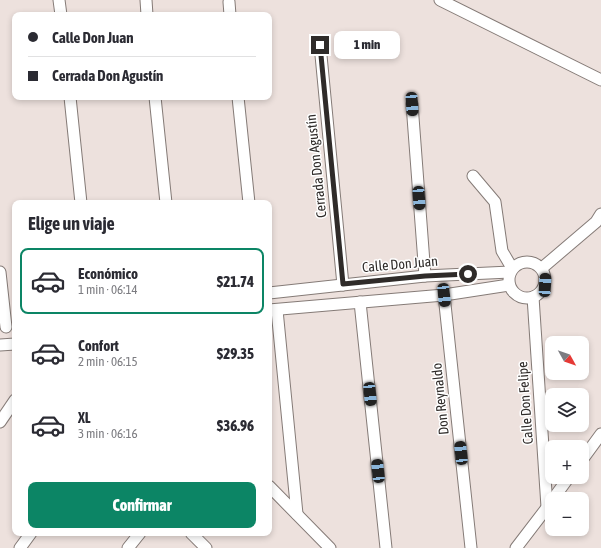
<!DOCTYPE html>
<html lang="es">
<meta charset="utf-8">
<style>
:root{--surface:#fff;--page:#f2f2f3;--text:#2b2b33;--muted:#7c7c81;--line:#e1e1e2;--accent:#0c8565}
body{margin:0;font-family:"Asap Condensed",sans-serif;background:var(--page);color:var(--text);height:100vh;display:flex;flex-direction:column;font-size:15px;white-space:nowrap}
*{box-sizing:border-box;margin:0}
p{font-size:13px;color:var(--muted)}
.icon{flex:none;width:22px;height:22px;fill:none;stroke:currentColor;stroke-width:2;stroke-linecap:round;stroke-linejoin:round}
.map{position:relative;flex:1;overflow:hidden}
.sheet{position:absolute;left:12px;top:200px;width:260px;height:336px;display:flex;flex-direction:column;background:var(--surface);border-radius:8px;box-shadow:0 2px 6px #0003}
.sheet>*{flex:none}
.banner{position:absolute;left:12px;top:12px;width:260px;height:88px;border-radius:8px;box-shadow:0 2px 6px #0003;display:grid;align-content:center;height:88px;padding:0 16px;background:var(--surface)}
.needle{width:26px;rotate:130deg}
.controls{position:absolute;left:545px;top:336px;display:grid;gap:8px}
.controls a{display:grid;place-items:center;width:44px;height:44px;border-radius:8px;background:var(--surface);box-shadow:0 2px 6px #0003;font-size:20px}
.end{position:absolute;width:18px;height:18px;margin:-9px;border:5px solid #2f2b29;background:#fff;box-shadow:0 0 0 2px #fff}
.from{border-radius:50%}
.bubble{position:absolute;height:28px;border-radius:8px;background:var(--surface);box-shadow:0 2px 6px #0003;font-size:13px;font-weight:800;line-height:28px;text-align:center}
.car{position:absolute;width:12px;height:24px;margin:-12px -6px;border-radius:5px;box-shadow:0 0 3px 1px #0007;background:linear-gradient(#222 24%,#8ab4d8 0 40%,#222 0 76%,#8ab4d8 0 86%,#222 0)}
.banner b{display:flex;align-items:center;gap:14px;height:38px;font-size:15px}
.banner b+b{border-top:1px solid var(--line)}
.banner i{width:10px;height:10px;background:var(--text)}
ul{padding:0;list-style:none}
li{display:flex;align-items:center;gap:12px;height:66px;margin:0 8px 6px;padding:0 8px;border:2px solid transparent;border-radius:8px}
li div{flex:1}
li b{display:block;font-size:15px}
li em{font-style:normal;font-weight:800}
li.active{border-color:var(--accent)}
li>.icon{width:36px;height:36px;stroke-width:1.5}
h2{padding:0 16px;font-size:18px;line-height:48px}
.action{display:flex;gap:8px;margin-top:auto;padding:8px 16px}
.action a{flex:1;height:46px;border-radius:8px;background:var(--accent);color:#fff;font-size:16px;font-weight:800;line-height:46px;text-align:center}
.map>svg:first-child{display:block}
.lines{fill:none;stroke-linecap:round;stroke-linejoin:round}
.minor-casing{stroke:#857b77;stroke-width:13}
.minor{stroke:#fff;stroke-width:11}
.route{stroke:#2f2b29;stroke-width:5}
.labels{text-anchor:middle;stroke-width:3;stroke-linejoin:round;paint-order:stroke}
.street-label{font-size:14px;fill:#2f2b29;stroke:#fff}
</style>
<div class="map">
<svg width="601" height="548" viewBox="0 0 601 548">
<rect width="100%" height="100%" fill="#ede1dd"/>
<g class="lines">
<g class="minor-casing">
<g id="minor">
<polyline points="59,0 61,15"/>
<polyline points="146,0 147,15"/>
<polyline points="440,0 601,80"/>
<polyline points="229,2 230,15"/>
<polyline points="320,45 343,285"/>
<polyline points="70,97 81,203"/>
<polyline points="155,97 166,203"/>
<polyline points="238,97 249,203"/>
<polyline points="412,104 425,276"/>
<polyline points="473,176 495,202 502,251 512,268"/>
<circle cx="527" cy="280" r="18"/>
<polyline points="542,268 596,222 601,214"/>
<polyline points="0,272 6,327"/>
<polyline points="269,293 425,276 510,272"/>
<polyline points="444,295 471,548"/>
<polyline points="533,297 547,507"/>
<polyline points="360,302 386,548"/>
<polyline points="269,310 444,295 509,285"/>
<polyline points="277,310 297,514"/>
<polyline points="0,345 15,344"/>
<polyline points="0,422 15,400"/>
<polyline points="582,460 601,434"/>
<polyline points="269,486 330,548"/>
<polyline points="553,499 569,477"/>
<polyline points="191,533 206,548"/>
<polyline points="20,548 31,533"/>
<polyline points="128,548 140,533"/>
<polyline points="516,548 552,501"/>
</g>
</g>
<use href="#minor" class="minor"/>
</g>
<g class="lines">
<polyline class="route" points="320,45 343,284 425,276 468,274"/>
</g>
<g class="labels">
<g class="street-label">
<text transform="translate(316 166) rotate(-96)" y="5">Cerrada Don Agustín</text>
<text transform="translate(400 264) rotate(-5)" y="5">Calle Don Juan</text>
<text transform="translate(440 399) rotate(-96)" y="5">Don Reynaldo</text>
<text transform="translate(525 403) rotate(-94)" y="5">Calle Don Felipe</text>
</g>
</g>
</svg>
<div class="controls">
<a><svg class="needle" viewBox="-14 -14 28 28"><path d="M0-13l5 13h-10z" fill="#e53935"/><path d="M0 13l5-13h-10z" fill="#7c7c81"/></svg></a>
<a><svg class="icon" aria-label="layers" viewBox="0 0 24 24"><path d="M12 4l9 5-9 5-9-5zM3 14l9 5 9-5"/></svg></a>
<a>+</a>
<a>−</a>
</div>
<i class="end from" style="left:468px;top:274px"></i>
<i class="end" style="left:320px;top:45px"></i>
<div class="bubble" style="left:334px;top:31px;width:66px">1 min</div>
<i class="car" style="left:412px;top:104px;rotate:176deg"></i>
<i class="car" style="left:419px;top:198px;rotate:176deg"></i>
<i class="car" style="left:545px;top:285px;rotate:3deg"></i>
<i class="car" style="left:444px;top:295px;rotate:174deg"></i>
<i class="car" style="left:370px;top:394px;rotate:174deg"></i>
<i class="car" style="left:461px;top:453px;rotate:354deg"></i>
<i class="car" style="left:378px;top:471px;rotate:354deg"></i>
<div class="banner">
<b><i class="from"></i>Calle Don Juan</b>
<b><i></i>Cerrada Don Agustín</b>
</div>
<section class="sheet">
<h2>Elige un viaje</h2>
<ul>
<li class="active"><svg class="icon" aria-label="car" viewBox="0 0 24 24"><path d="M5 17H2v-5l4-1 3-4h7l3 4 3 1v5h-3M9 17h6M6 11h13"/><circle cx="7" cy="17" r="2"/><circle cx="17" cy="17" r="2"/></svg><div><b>Económico</b><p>1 min · 06:14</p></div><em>$21.74</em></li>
<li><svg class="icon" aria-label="car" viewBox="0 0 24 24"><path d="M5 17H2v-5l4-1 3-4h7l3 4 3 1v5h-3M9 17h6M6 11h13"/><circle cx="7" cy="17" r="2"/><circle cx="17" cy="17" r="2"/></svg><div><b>Confort</b><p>2 min · 06:15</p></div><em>$29.35</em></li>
<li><svg class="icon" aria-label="car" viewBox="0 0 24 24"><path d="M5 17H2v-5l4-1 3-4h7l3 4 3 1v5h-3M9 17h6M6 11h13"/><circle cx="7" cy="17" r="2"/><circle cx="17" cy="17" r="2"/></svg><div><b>XL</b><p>3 min · 06:16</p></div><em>$36.96</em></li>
</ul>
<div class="action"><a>Confirmar</a></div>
</section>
</div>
